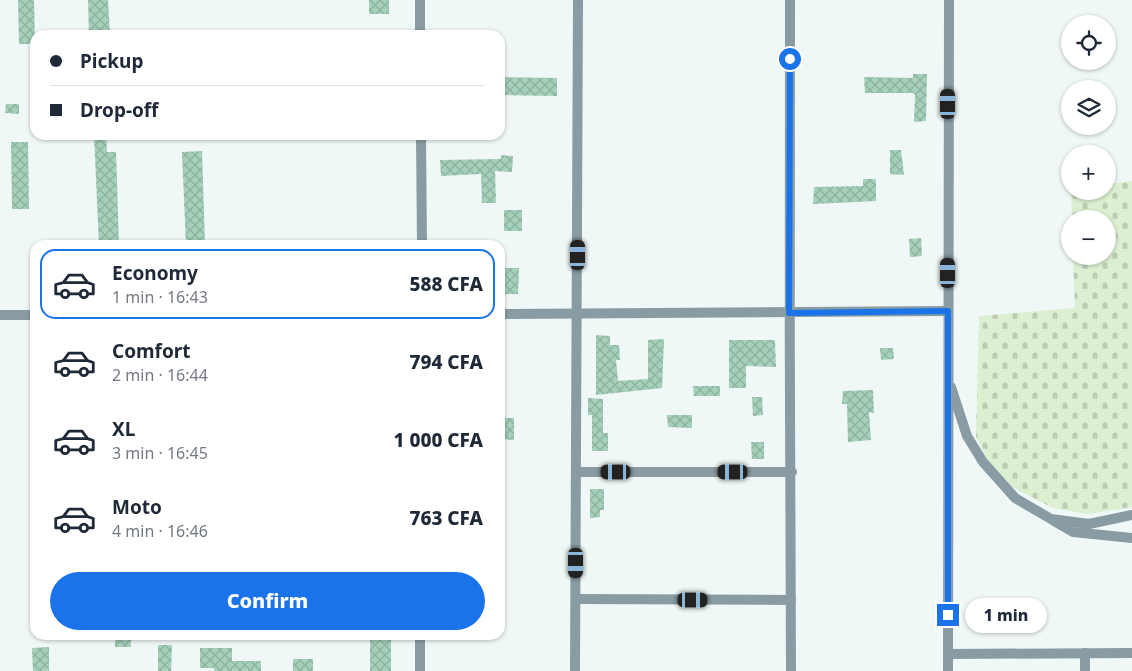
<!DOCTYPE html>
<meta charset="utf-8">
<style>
:root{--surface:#fff;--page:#f6f6f7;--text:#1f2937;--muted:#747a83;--line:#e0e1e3;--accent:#1a73e8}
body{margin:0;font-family:"Noto Sans",sans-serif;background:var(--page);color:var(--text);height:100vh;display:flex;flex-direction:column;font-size:19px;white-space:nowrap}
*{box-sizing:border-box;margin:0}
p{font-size:16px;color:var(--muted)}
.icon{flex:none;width:28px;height:28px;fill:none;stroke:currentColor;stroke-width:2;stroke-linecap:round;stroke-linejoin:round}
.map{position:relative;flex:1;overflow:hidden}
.details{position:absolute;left:30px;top:240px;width:475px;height:400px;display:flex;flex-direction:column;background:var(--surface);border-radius:15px;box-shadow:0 1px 4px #0004}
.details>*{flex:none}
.guide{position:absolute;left:30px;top:30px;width:475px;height:110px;border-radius:15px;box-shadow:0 1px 4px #0004;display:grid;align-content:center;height:110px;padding:0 20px;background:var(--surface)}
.fabs{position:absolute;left:1061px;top:15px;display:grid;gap:10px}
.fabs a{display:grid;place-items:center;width:55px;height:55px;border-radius:50%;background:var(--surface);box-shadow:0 1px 4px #0004;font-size:25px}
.end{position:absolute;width:22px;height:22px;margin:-11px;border:6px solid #1a73e8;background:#fff;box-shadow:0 0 0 2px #fff}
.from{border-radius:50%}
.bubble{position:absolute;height:35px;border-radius:18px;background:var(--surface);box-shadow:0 1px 4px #0004;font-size:16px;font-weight:800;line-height:35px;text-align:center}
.car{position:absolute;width:15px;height:30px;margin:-15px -8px;border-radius:6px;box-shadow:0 0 4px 1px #0007;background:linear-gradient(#222 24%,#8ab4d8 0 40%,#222 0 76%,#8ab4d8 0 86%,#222 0)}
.guide b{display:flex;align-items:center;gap:18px;height:48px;font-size:19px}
.guide b+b{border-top:1px solid var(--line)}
.guide i{width:12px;height:12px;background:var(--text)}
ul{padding:9px 0 0;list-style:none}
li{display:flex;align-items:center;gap:15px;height:70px;margin:0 10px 8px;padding:0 10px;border:2px solid transparent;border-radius:15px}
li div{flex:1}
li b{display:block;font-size:19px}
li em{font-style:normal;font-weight:800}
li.active{border-color:var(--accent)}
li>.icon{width:45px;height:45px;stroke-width:1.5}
.cta{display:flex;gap:10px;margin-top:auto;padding:10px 20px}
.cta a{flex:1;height:58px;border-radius:30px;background:var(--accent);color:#fff;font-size:20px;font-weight:800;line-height:58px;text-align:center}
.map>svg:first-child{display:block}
.cemetery{fill:url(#cemetery-stones)}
.building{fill:url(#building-cross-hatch)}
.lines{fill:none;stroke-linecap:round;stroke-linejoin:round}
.street{stroke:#899ca3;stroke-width:10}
.route{stroke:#1a73e8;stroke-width:6}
</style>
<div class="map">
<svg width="1132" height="671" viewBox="0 0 1132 671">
<defs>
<pattern id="cemetery-stones" width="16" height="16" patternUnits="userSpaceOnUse" patternTransform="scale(1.25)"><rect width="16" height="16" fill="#dcefd1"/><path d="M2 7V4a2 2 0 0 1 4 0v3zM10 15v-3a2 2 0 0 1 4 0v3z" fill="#bcccb3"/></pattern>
<pattern id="building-cross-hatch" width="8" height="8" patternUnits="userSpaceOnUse" patternTransform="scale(1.25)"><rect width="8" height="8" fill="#a5d0ba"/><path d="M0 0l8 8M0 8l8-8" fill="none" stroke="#8db29f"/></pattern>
</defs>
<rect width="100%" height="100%" fill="#f0f7f7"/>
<polygon class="cemetery" points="1132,181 1132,507 1088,514 1053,508 1012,487 992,467 976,437 979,316 1075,308 1073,256 1108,256 1108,219 1072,219 1071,191 1108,191 1108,184"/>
<g class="building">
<polygon points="18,0 34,0 35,44 19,44"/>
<polygon points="88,0 108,0 110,35 89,35"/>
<rect x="369" y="0" width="20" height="14"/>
<polygon points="913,74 927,74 926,121 914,122 915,95 913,93 865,93 864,77 913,78"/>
<polygon points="500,77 557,78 557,96 500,95"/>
<polygon points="6,104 19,104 19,114 5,113"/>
<polygon points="94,135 106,135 107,152 116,152 119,245 99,245"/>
<polygon points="11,142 28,142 29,209 12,209"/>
<polygon points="890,150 901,150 904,175 890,174"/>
<polygon points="202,151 205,245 186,245 182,152"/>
<polygon points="501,155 513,156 512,172 495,171 496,203 482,203 481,174 441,176 440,160 501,159"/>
<polygon points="863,179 876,179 876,201 813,204 814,187 863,186"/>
<rect x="504" y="210" width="18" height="21"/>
<polygon points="921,238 922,256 910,257 909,239"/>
<polygon points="500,268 519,268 518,294 500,294"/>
<polygon points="596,335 610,336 610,345 619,345 620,360 616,360 618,381 648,379 648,340 664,339 662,388 596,395"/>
<polygon points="729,340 775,340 776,367 746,366 746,388 729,388"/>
<polygon points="880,348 893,348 894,359 881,360"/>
<polygon points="693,386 720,386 720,396 694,396"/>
<polygon points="873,390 874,413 869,412 871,440 848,442 847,404 842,404 843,391"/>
<polygon points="752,397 762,397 763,415 753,416"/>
<polygon points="588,398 603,399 603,433 608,433 608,451 592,451 592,415 588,415"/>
<polygon points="667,415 692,415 692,428 668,427"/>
<polygon points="500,418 514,418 514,440 501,439"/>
<polygon points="751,442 764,442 764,459 752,459"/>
<polygon points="590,489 604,489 604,510 600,510 600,517 590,518"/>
<rect x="115" y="635" width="16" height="12"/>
<rect x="370" y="638" width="21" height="33"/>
<polygon points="158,645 172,645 171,671 158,671"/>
<polygon points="49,647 49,671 33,671 32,648"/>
<polygon points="200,648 232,648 232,661 261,661 261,671 214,671 214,668 200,668"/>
<rect x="293" y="659" width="20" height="12"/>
</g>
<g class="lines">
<g class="street">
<polyline points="420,0 420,35"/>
<path d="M790 0C789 224 790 447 791 671"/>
<polyline points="421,135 422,245"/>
<polyline points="500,314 948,311"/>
<polyline points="0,315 35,315"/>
<polyline points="951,387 967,436 983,462 1015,498 1051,519 1089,524 1132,515"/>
<polyline points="577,472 792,472"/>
<polyline points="1054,521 1073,532 1132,538"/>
<polyline points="576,599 791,600"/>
<polyline points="948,654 1132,653"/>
<polyline points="420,671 420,635"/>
<polyline points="575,671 578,0"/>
<polyline points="948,671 949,0"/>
<polyline points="1085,671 1085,653"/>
</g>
</g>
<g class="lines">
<polyline class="route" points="790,59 789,313 948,311 948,615"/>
</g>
</svg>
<div class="fabs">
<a><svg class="icon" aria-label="locate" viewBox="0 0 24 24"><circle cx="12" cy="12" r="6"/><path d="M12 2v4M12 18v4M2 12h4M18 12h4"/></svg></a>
<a><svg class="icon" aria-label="layers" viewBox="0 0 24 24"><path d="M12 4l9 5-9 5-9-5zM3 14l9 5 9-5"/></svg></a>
<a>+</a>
<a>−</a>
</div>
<i class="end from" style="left:790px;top:59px"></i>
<i class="end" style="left:948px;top:615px"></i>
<div class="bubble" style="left:965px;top:598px;width:82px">1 min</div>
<i class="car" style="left:948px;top:104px;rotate:0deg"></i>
<i class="car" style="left:578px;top:255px;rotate:0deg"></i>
<i class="car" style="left:948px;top:273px;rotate:0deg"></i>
<i class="car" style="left:616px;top:472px;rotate:270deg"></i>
<i class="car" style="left:733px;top:472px;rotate:270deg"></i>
<i class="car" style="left:576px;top:563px;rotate:180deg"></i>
<i class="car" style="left:693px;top:600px;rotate:90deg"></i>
<div class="guide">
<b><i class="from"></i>Pickup</b>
<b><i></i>Drop-off</b>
</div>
<section class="details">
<ul>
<li class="active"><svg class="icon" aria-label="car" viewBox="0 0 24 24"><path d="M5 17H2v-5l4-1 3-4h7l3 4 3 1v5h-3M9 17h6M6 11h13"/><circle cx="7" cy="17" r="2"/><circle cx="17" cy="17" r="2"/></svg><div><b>Economy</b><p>1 min · 16:43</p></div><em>588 CFA</em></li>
<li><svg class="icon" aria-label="car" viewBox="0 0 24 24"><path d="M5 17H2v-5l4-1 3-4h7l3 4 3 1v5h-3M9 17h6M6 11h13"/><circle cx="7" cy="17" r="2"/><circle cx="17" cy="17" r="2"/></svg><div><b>Comfort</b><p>2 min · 16:44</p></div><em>794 CFA</em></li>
<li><svg class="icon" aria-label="car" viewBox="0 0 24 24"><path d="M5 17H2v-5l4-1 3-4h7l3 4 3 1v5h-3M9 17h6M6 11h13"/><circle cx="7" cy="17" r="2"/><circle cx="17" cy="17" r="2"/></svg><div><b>XL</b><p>3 min · 16:45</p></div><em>1 000 CFA</em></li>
<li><svg class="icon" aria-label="car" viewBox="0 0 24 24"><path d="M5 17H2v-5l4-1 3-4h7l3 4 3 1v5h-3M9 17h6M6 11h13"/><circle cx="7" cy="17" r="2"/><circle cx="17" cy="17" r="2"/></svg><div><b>Moto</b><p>4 min · 16:46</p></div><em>763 CFA</em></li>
</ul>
<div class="cta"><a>Confirm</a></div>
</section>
</div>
